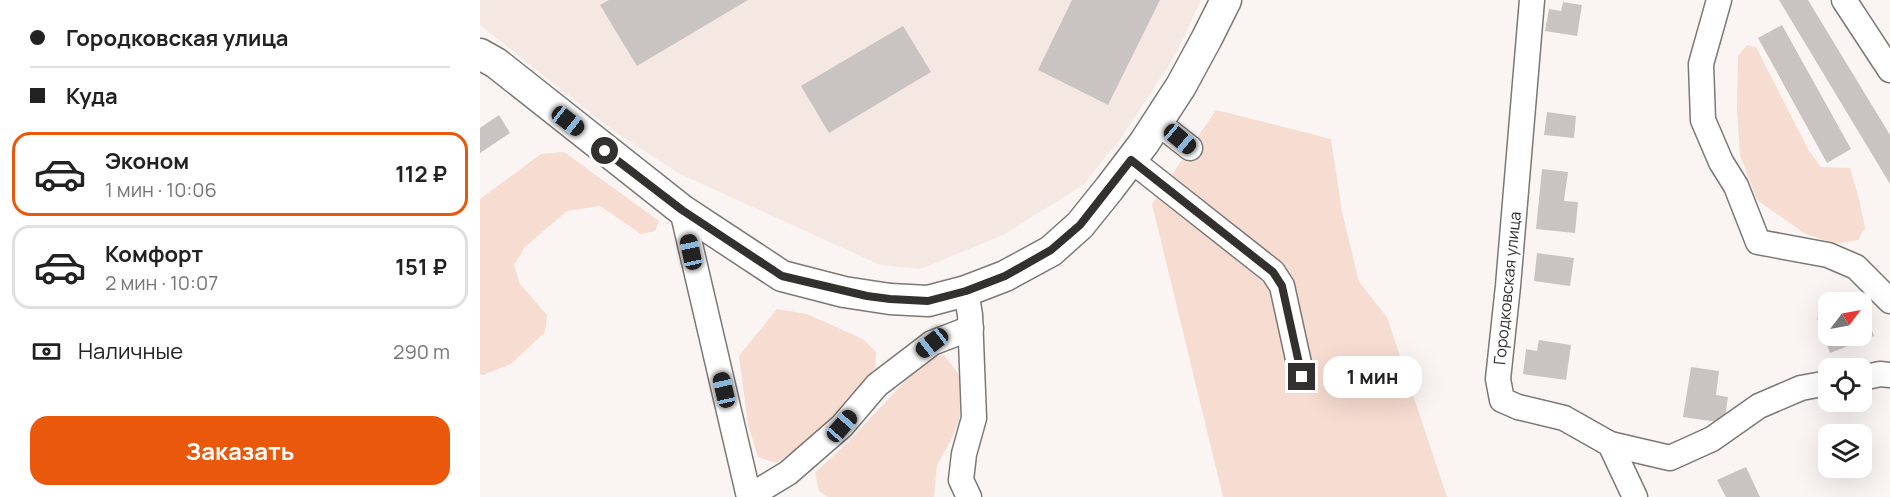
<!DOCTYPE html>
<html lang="ru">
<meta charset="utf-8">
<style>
:root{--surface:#fff;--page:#f2f2f2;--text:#222;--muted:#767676;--line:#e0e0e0;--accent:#ea580c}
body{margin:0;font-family:Manrope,sans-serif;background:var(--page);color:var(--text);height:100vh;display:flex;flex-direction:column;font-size:22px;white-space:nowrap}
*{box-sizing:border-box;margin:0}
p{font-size:20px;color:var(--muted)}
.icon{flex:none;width:33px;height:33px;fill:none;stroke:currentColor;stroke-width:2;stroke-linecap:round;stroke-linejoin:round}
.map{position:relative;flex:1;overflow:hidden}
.sheet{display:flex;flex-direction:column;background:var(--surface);width:480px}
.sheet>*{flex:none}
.hud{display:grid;align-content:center;height:132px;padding:0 30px;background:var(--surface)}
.needle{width:39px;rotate:58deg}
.fabs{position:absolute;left:1338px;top:292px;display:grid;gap:12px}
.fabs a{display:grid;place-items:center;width:54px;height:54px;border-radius:12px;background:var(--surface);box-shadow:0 6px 24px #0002;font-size:30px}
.end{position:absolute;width:27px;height:27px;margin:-14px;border:8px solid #333130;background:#fff;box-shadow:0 0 0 3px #fff}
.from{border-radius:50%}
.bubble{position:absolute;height:42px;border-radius:18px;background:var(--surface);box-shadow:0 6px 24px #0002;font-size:20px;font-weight:700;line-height:42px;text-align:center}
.car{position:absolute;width:18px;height:36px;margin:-18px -9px;border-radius:8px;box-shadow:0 0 4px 2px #0007;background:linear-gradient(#222 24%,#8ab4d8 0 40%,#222 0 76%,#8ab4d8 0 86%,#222 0)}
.hud b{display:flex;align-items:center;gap:21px;height:57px;font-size:22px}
.hud b+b{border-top:2px solid var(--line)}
.hud i{width:15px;height:15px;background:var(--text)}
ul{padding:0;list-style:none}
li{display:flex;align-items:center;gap:18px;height:84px;margin:0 12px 9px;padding:0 18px;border:3px solid var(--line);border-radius:18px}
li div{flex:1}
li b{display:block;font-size:22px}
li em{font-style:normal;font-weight:700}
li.on{border-color:var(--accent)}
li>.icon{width:54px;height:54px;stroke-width:1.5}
.pay{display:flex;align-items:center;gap:15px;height:66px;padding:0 30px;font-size:22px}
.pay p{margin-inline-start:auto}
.action{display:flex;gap:12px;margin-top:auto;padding:12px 30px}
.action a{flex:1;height:69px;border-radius:18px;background:var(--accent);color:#fff;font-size:24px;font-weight:700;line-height:69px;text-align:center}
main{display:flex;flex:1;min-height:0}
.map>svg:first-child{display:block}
.built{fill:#f5e8e3}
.green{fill:#f6dcd1}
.building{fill:#c9c4c2}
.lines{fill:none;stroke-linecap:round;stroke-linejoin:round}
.minor-casing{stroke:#7c7876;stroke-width:27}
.major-casing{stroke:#7c7876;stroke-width:33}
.minor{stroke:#fff;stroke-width:24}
.major{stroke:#fff;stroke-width:30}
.route{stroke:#333130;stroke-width:8}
.labels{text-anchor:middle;stroke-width:4.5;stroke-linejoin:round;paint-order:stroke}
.street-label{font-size:16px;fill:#333130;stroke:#fff}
</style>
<main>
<section class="sheet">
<div class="hud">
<b><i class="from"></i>Городковская улица</b>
<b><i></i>Куда</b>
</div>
<ul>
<li class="on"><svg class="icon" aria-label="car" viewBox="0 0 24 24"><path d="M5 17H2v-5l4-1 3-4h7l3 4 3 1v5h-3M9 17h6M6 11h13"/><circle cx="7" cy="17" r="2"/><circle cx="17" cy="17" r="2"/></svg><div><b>Эконом</b><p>1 мин · 10:06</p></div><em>112 ₽</em></li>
<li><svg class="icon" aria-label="car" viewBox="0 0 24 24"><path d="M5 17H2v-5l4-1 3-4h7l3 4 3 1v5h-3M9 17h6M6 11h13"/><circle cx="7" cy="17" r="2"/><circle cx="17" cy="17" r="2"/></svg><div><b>Комфорт</b><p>2 мин · 10:07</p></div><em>151 ₽</em></li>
</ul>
<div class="pay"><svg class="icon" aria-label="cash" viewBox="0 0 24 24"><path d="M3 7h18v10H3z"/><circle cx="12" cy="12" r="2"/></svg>Наличные<p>290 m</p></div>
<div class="action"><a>Заказать</a></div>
</section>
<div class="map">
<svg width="1410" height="497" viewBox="0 0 1410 497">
<rect width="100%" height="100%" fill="#faf5f3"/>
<polygon class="built" points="0,0 721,0 696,54 641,138 603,185 525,234 441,269 400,265 198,173 134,131 0,25"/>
<g class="green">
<polygon points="1267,45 1276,47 1329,151 1341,167 1370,168 1379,199 1385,228 1378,240 1355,244 1324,233 1277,200 1260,155 1257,108 1258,56"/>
<polygon points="736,110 851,139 862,212 879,282 907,317 967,497 743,497 672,204"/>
<polygon points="84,152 179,221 175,231 161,234 120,206 87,211 45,247 34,265 40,284 67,315 65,332 31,364 3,375 0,374 0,199 61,154"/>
<polygon points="297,309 327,314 383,339 396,352 395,368 351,418 317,449 296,463 278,457 268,425 259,356"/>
<polygon points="464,355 479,375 480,416 473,436 457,465 454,497 348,497 339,491 335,473 366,444 447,358"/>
</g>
<g class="building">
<polygon points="129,0 268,0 157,66 120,5"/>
<polygon points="592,0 680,0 628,105 558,70"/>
<polygon points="1299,0 1328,0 1410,135 1410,184"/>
<polygon points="1083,2 1102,5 1097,36 1065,31 1069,9 1081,11"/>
<polygon points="1302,25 1371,149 1347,163 1278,38"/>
<polygon points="423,26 451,72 349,133 321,86"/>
<polygon points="1067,112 1096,116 1094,138 1064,135"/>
<polygon points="19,115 30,133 0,153 0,128"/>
<polygon points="1062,169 1088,172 1084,201 1098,202 1095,233 1056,229"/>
<polygon points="1057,253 1094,258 1090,286 1054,281"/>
<polygon points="1382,304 1394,336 1350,353 1337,318 1348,314 1348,336 1382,336"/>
<polygon points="1059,340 1091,345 1086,380 1043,374 1046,349 1057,351"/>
<polygon points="1211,367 1239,371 1236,395 1248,397 1244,423 1203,417"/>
<polygon points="1266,467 1280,497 1246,497 1237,480"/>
</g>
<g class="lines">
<g class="minor-casing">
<g id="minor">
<polyline points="1052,0 1028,286 1018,379 1022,400 1038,407 1084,418 1130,444 1155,497"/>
<polyline points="1239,0 1221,64 1223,120 1241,162 1256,186 1278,242 1348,255 1376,267 1410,301"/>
<polyline points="1364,0 1410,70"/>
<polyline points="677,122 710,148"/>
<polyline points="651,160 793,272 802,286 822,377"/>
<polyline points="202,210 269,497"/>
<polyline points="486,291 490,315 494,418 484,454 481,480 489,497"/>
<polyline points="1382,378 1400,374 1410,375"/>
<polyline points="1130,444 1190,458 1232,439 1279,406 1321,388 1348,383"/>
<polyline points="270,496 308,473 362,426 397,385 452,343 491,328"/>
</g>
</g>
<g class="major-casing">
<polyline id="major" points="0,54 16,63 202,210 302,276 364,292 410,299 448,301 486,291 525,276 571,251 600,225 629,189 664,143 701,86 727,38 746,0"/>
</g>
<use href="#minor" class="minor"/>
<use href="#major" class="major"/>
</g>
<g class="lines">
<polyline class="route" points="125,151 202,210 302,276 387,296 410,299 448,301 486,291 525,276 571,250 600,225 651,160 793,272 802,286 822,377"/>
</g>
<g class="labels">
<g class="street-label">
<text transform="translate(1027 288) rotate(-84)" y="6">Городковская улица</text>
</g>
</g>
</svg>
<div class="fabs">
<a><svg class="needle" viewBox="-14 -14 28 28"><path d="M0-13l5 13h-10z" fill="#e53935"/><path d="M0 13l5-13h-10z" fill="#767676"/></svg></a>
<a><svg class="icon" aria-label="locate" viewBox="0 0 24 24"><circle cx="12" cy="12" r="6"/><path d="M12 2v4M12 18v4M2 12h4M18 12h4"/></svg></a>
<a><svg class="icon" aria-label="layers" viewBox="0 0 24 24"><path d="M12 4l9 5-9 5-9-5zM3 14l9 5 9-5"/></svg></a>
</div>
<i class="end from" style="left:125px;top:151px"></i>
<i class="end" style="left:822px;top:377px"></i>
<div class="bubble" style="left:843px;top:356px;width:99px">1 мин</div>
<i class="car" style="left:88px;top:121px;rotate:128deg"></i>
<i class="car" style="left:700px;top:139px;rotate:130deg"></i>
<i class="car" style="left:211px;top:252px;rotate:348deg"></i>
<i class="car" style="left:452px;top:343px;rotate:232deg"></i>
<i class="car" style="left:244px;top:390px;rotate:347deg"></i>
<i class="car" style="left:362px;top:426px;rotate:41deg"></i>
</div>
</main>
